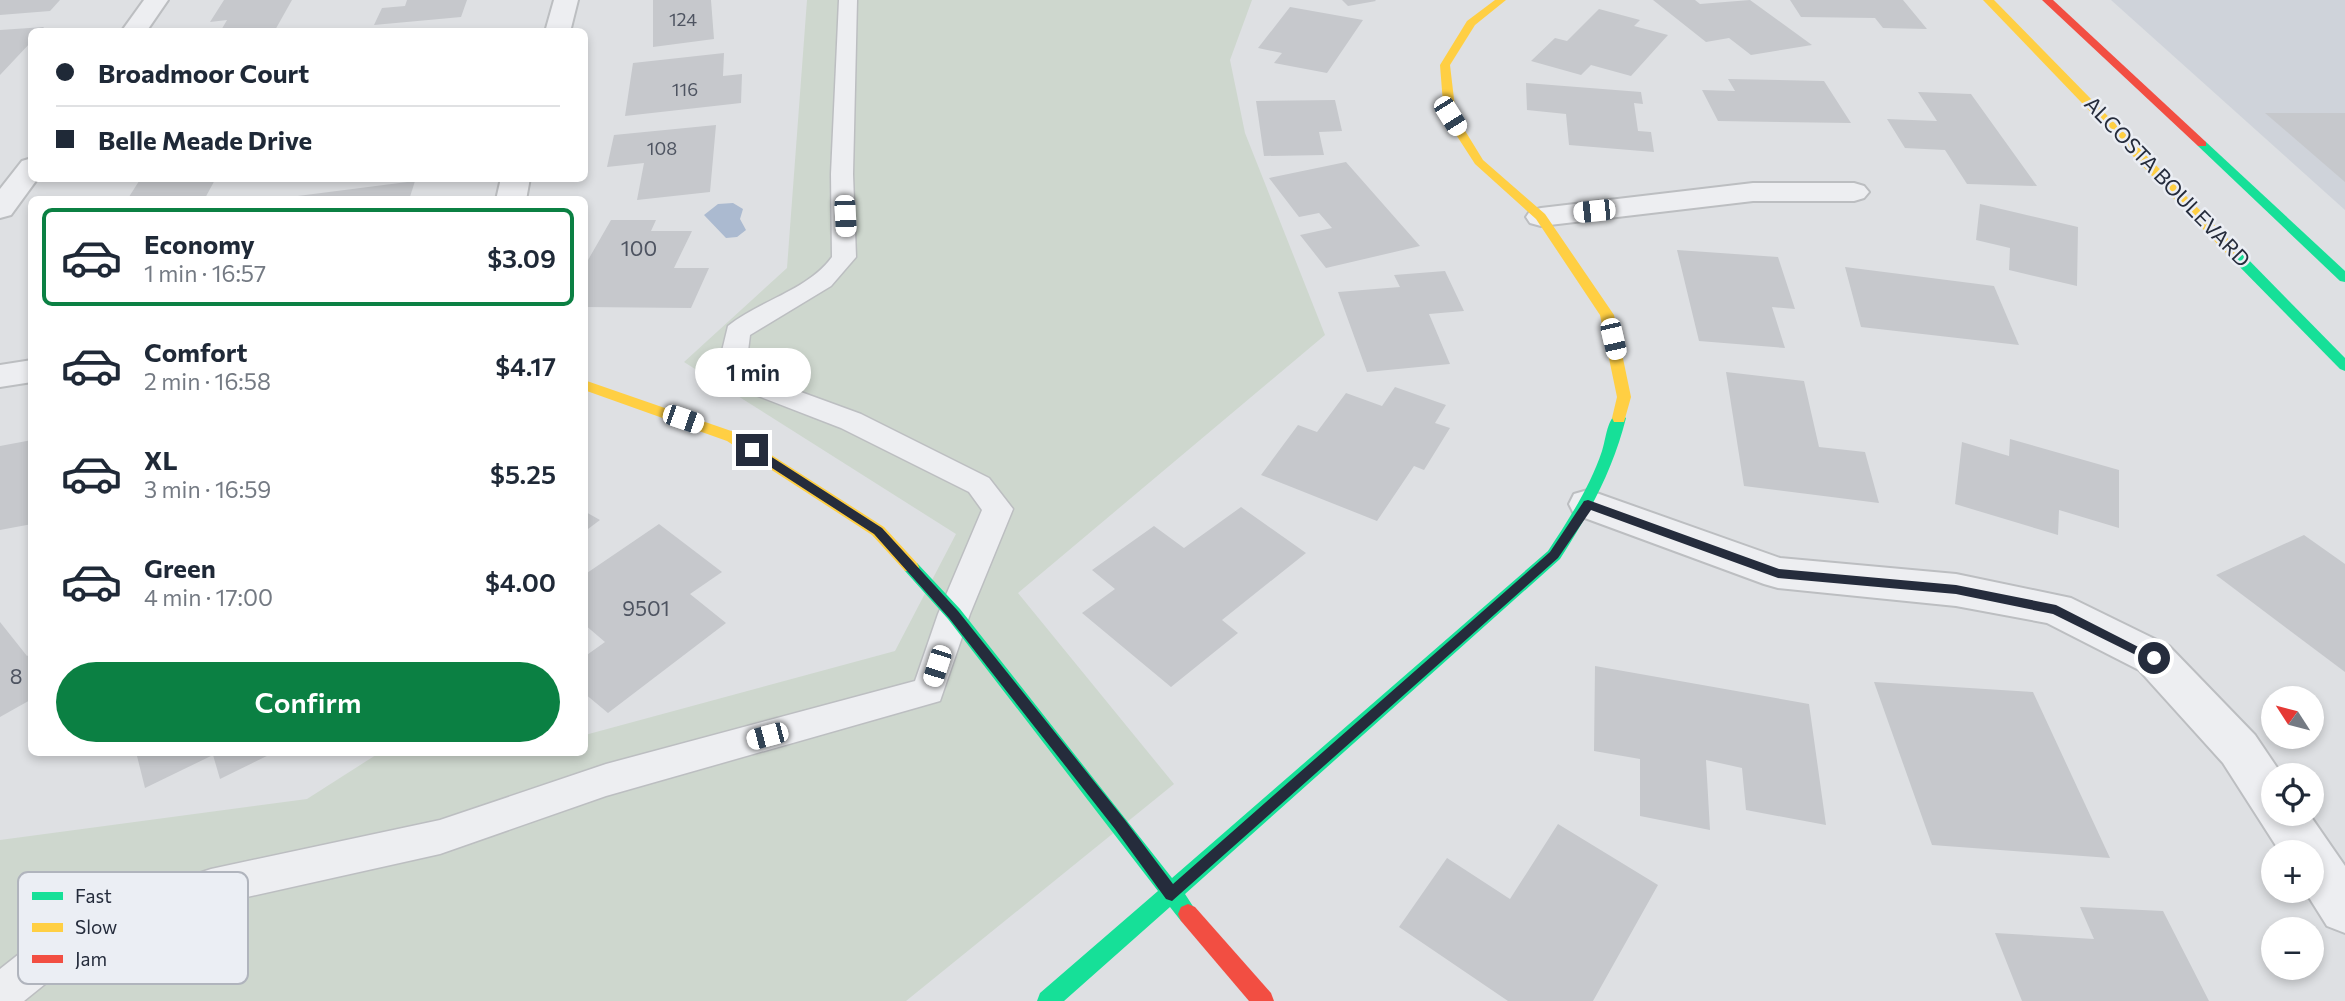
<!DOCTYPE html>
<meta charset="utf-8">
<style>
:root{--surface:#fff;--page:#f2f2f3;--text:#1f2937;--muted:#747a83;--line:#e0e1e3;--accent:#0b8043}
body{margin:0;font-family:Commissioner,sans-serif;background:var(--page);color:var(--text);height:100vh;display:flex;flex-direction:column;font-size:26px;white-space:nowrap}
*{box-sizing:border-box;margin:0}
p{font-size:23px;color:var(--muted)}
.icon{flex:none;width:38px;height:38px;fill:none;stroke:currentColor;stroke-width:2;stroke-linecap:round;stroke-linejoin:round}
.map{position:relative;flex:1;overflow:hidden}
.side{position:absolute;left:28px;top:196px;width:560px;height:560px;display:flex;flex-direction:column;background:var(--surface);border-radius:10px;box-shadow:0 4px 10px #0003}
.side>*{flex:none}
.banner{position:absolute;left:28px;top:28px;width:560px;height:154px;border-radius:10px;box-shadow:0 4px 10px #0003;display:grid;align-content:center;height:154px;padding:0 28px;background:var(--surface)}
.needle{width:46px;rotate:306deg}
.controls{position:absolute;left:2261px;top:686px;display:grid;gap:14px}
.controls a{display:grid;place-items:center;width:63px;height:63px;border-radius:50%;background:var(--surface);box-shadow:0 4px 10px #0003;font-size:35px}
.end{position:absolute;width:32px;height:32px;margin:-16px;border:9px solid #252c3c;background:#fff;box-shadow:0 0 0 4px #fff}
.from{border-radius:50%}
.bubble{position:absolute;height:49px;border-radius:24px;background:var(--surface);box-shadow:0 4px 10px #0003;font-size:23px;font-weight:600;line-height:49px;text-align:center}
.car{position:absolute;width:21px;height:42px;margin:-21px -10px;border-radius:9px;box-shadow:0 0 5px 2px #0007;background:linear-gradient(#fff 24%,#345 0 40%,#fff 0 76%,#345 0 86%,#fff 0)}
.banner b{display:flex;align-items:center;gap:24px;height:66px;font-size:26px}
.banner b+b{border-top:2px solid var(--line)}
.banner i{width:18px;height:18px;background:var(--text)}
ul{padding:12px 0 0;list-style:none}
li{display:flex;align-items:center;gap:21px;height:98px;margin:0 14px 10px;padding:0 14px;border:4px solid transparent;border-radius:10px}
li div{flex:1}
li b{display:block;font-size:26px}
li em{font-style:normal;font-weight:600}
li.on{border-color:var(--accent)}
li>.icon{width:63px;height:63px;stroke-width:1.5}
.cta{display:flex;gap:14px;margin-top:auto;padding:14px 28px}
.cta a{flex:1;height:80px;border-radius:42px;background:var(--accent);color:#fff;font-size:28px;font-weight:600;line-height:80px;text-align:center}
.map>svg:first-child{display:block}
.built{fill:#cfd3da}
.green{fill:#ced7ce}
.water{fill:#abbad0}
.building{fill:#c6c8cc}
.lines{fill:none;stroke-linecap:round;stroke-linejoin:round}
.lane-casing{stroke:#bcbec1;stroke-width:3}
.street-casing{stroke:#bcbec1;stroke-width:4}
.lane{fill:#edeef1;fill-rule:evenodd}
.street{fill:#edeef1;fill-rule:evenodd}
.fast{fill:#16e098;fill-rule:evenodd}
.slow{fill:#ffcf43;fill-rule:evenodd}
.jam{fill:#f24e42;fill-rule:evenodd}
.route{fill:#252c3c}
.labels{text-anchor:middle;stroke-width:5;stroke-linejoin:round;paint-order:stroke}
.far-number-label{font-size:18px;fill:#4e5461}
.far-street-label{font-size:21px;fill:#252c3c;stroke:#ebeef4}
.number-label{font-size:21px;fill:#4e5461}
.key{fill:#ebeef4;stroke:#b0b4bd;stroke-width:2}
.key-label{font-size:19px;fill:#252c3c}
</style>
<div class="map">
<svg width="2345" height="1001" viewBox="0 0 2345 1001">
<rect width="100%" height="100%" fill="#dee0e3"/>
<polygon class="built" points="2111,0 2345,0 2345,210"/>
<polygon class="green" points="807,0 1252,0 1230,60 1245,133 1325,335 1018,593 1174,784 906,1001 0,1001 0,840 307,799 379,753 584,752 585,735 895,651 956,534 684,362 787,268"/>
<polygon class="water" points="733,203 743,209 740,219 746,230 737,237 726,238 704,215 718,204"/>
<g class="building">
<polygon points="0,0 60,0 50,11 0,15"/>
<polygon points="224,0 292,0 274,32 220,32 227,20 210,22"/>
<polygon points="407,0 467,0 461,17 374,25 382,8 405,6"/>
<polygon points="653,0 711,0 714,39 653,47"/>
<polygon points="1342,0 1375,0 1376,1 1348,6"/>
<polygon points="1653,0 1695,0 1700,4 1750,0 1812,45 1751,55 1729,38 1706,42"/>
<polygon points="1790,0 1903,0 1927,29 1883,28 1875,18 1801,17"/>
<polygon points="1290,7 1363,20 1327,73 1274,63 1282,53 1258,48"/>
<polygon points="1599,9 1640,20 1634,26 1668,35 1631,76 1591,65 1581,75 1531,61 1555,38 1567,41"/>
<polygon points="44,27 40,32 32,32 32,41 0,75 0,30"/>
<polygon points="724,53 723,76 742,74 741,103 625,116 633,63"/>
<polygon points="1728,79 1824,81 1851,123 1718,121 1702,90 1735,91"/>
<polygon points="1526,83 1641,92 1643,104 1634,103 1638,131 1651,132 1654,152 1569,145 1566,114 1527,110"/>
<polygon points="1918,92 1971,94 2037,186 1967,184 1945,150 1905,148 1887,119 1937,121"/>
<polygon points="1335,100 1342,131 1319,132 1324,155 1264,156 1256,101"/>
<polygon points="2265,113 2345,113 2345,182"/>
<polygon points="716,125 710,192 637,200 644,163 607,167 614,135"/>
<polygon points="1346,162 1420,246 1326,268 1300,235 1332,228 1319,213 1299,217 1269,178"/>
<polygon points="141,178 216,178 204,200 127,200"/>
<polygon points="415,181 409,200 282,200 282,198"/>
<polygon points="1980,204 2078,227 2077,286 2009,270 2010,248 1976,240"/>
<polygon points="611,220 656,220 651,231 692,231 674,268 709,268 691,308 584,307 584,267"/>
<polygon points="1677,250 1778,257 1795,309 1772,307 1785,348 1699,341"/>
<polygon points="1845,267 1994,286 2019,345 1861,327"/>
<polygon points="1445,271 1464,311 1429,314 1450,364 1367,372 1338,292 1400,287 1394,275"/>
<polygon points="1726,372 1804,381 1819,447 1865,452 1879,503 1744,486"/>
<polygon points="1395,387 1446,405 1435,423 1450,428 1424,470 1414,466 1377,521 1261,475 1298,425 1317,432 1346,393 1382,406"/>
<polygon points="2010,439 2119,470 2119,528 2059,510 2058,535 1955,504 1962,442 2009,456"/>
<polygon points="32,440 32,524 0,530 0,446"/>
<polygon points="1241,507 1306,553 1222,620 1238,633 1171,687 1082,613 1115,589 1092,570 1154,526 1184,548"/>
<polygon points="584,511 600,520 584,532"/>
<polygon points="659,524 722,572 690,594 726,623 608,713 584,693 584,657 605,642 584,624 584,575"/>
<polygon points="2304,535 2345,564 2345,672 2216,575"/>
<polygon points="0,622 27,656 32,653 32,699 0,717"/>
<polygon points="1595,666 1809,704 1826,825 1746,810 1742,768 1706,760 1710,830 1640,816 1640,759 1594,751"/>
<polygon points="1874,682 2033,692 2110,858 1932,845"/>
<polygon points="136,752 275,752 220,779 213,755 145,788"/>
<polygon points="1558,824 1658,885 1593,1001 1508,1001 1399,927 1447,858 1510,899"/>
<polygon points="2080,907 2163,911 2209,1001 2022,1001 1995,933 2094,939"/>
</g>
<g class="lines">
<g class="lane-casing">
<path id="lane" d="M839 0H857L853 174 856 257 831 286 750 335 748 351 752 365 768 380 861 414 989 478 1013 509 970 614 940 701 606 796 440 854 211 905 143 927 71 963 24 1001H0V969L43 935 120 899 211 869 440 820 606 764 915 681 938 614 982 510 969 492 841 428 748 392 727 368 722 351 728 326C760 300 807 291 832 257L831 174Z"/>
</g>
<g class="street-casing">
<g id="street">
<polygon points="144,0 168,0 146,32 121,32"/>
<polygon points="554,0 578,0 570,32 545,32"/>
<polygon points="32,158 32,178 38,178 11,215 0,218 0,189 22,161"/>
<polygon points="501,178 530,178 526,200 496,200"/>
<polygon points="1753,183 1854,183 1864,186 1869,192 1864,198 1854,201 1753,201 1541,226 1530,223 1526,217 1530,211 1541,208"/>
<polygon points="32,360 32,382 0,387 0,365"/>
<polygon points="1588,490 1780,558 1956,574 2071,598 2169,646 2255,735 2282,775 2273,775 2273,814 2309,814 2345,866 2345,933 2327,926 2305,891 2312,891 2312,852 2280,852 2223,763 2139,670 2047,623 1956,606 1778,588 1764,584 1574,514 1569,504 1574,494"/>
</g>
</g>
<use href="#lane" class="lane"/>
<use href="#street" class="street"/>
<g class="fast">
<polygon points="2202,141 2206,142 2345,271 2345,282 2340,281 2198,146 2198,142"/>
<polygon points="2233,248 2238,249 2345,358 2345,371 2340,369 2228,255 2228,249"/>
<path d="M1619 413 1626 418C1613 470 1589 514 1560 559L1185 894 1198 914 1195 921 1188 924 1181 921 1170 907 1064 1001H1037L1040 993 1158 891 948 619 905 571 903 567 905 563H917L960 609 1172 878 1548 551C1569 519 1590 487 1602 451 1606 440 1607 416 1619 413Z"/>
</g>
<g class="slow">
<polygon points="1495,0 1506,0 1475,25 1450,65 1456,116 1483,160 1545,214 1614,315 1631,397 1624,422 1614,422 1612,418 1617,397 1600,315 1536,219 1475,164 1444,116 1440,65 1467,21"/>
<polygon points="1983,0 1994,0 2238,249 2238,255 2228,255"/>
<polygon points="584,380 737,433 884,527 917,563 919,567 917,571 905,571 872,535 727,441 584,390"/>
</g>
<g class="jam">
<polygon points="2042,0 2053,0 2206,142 2206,146 2198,146"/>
<polygon points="1188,904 1195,907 1271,993 1274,1001 1249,1001 1181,921 1178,914 1181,907"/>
</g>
</g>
<polygon class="route" points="749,447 756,447 882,528 958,611 1125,820 1173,884 1550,552 1584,501 1588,500 1779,569 1956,585 2056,605 2160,658 2159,662 2150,662 2053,614 1956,594 1778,578 1591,510 1558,558 1172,901 1166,899 1115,829 949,618 874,534 749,453"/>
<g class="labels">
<g class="far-number-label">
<text x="683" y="26">124</text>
<text x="685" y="96">116</text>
<text x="662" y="155">108</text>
</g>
<g class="far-street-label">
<text transform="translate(2167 182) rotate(46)" y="7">ALCOSTA BOULEVARD</text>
</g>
<g class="number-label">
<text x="639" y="256">100</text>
<text x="646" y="616">9501</text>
<text x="16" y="684">8</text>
</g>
</g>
<rect x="18" y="872" width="230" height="112" rx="10" class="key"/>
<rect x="32" y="892" width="31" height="8" fill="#16e098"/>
<rect x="32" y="923" width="31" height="9" fill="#ffcf43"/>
<rect x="32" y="955" width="31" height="8" fill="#f24e42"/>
<g class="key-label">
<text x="75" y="903">Fast</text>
<text x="75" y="934">Slow</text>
<text x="75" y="966">Jam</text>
</g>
</svg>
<div class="controls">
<a><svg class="needle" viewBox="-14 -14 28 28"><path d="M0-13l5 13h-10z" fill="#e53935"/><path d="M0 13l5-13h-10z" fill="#747a83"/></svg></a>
<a><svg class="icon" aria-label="locate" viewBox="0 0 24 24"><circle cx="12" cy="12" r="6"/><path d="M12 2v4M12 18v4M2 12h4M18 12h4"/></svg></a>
<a>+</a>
<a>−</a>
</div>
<i class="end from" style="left:2154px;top:658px"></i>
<i class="end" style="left:752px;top:450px"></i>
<div class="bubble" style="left:695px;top:348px;width:116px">1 min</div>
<i class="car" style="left:1450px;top:116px;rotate:148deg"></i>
<i class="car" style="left:1594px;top:211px;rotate:264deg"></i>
<i class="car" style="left:845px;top:216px;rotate:177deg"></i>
<i class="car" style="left:1613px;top:339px;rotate:167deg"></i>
<i class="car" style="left:683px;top:419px;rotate:109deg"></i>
<i class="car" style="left:937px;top:666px;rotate:198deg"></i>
<i class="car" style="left:767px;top:736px;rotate:255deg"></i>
<div class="banner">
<b><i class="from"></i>Broadmoor Court</b>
<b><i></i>Belle Meade Drive</b>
</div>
<section class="side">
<ul>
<li class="on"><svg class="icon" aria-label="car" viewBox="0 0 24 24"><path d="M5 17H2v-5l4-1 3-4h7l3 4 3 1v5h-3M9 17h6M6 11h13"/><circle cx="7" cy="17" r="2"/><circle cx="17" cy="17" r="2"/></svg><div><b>Economy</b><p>1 min · 16:57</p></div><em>$3.09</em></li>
<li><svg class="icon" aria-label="car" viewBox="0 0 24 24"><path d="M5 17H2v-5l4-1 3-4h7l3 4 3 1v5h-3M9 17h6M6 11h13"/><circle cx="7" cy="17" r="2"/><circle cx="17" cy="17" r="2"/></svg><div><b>Comfort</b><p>2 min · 16:58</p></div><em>$4.17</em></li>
<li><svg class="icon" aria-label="car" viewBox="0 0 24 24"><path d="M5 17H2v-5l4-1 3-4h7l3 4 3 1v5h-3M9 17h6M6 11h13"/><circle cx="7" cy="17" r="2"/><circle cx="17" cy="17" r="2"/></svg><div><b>XL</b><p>3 min · 16:59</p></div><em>$5.25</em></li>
<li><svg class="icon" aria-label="car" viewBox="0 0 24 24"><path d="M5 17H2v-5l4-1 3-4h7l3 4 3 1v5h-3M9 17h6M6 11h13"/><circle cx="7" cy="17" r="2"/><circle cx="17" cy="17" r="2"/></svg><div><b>Green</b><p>4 min · 17:00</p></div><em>$4.00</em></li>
</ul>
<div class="cta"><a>Confirm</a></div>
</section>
</div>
